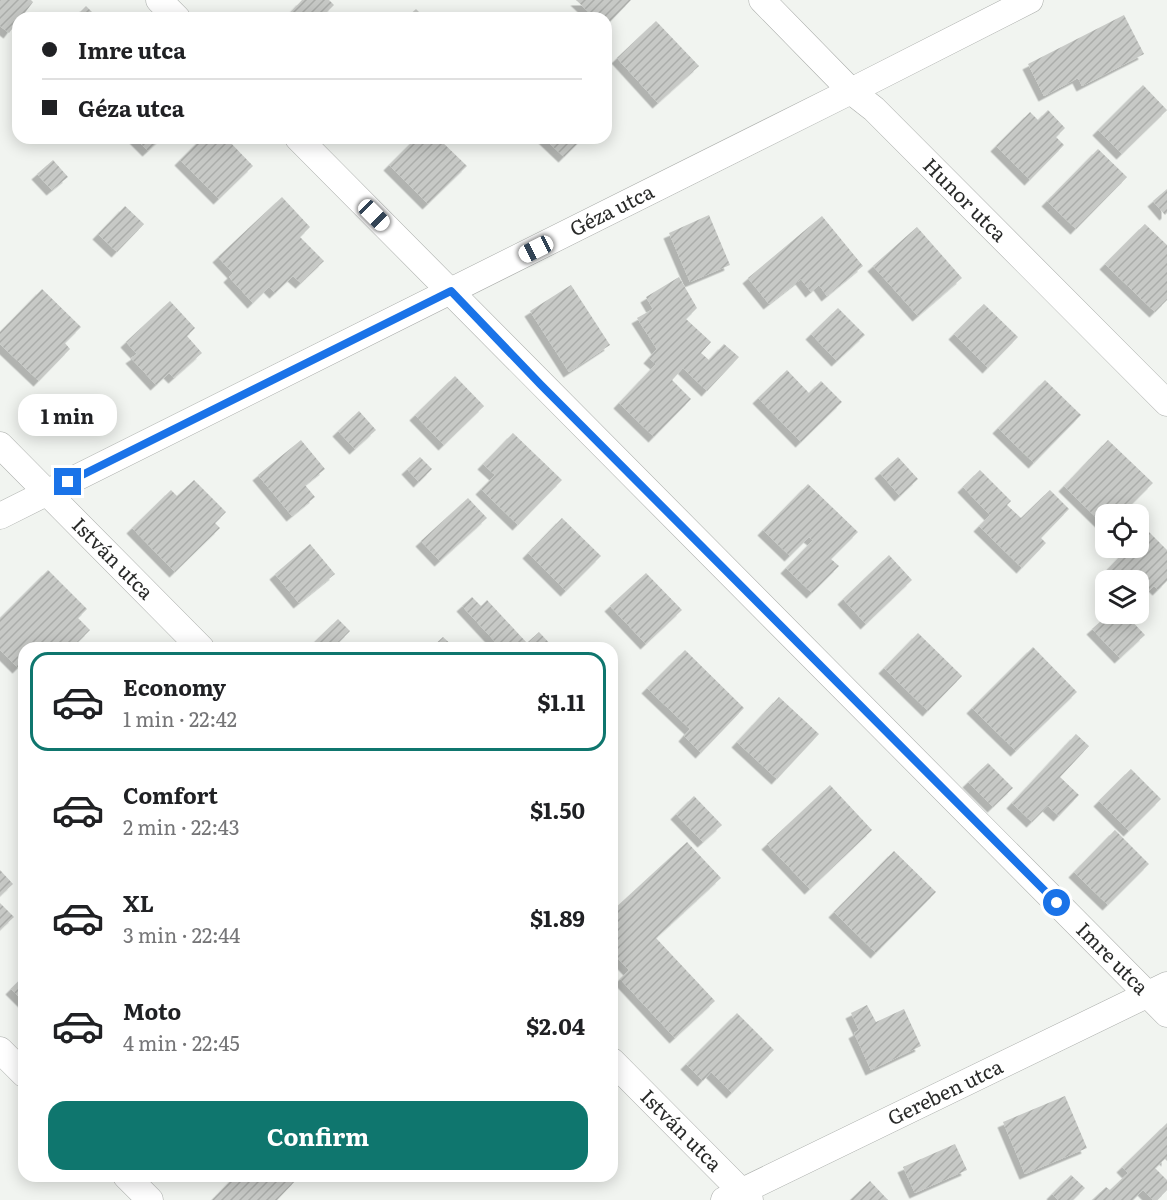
<!DOCTYPE html>
<meta charset="utf-8">
<style>
:root{--surface:#fff;--page:#f6f6f6;--text:#202124;--muted:#757577;--line:#e0e0e0;--accent:#0f766e}
body{margin:0;font-family:Literata,serif;background:var(--page);color:var(--text);height:100vh;display:flex;flex-direction:column;font-size:22px;white-space:nowrap}
*{box-sizing:border-box;margin:0}
p{font-size:20px;color:var(--muted)}
.icon{flex:none;width:33px;height:33px;fill:none;stroke:currentColor;stroke-width:2;stroke-linecap:round;stroke-linejoin:round}
.map{position:relative;flex:1;overflow:hidden}
.drawer{position:absolute;left:18px;top:642px;width:600px;height:540px;display:flex;flex-direction:column;background:var(--surface);border-radius:18px;box-shadow:0 3px 15px #0003}
.drawer>*{flex:none}
.top-card{position:absolute;left:12px;top:12px;width:600px;height:132px;border-radius:18px;box-shadow:0 3px 15px #0003;display:grid;align-content:center;height:132px;padding:0 30px;background:var(--surface)}
.tools{position:absolute;left:1095px;top:504px;display:grid;gap:12px}
.tools a{display:grid;place-items:center;width:54px;height:54px;border-radius:12px;background:var(--surface);box-shadow:0 3px 15px #0003;font-size:30px}
.end{position:absolute;width:27px;height:27px;margin:-14px;border:8px solid #1a73e8;background:#fff;box-shadow:0 0 0 3px #fff}
.from{border-radius:50%}
.bubble{position:absolute;height:42px;border-radius:18px;background:var(--surface);box-shadow:0 3px 15px #0003;font-size:20px;font-weight:700;line-height:42px;text-align:center}
.car{position:absolute;width:18px;height:36px;margin:-18px -9px;border-radius:8px;box-shadow:0 0 4px 2px #0007;background:linear-gradient(#fff 24%,#345 0 40%,#fff 0 76%,#345 0 86%,#fff 0)}
.top-card b{display:flex;align-items:center;gap:21px;height:57px;font-size:22px}
.top-card b+b{border-top:2px solid var(--line)}
.top-card i{width:15px;height:15px;background:var(--text)}
ul{padding:10px 0 0;list-style:none}
li{display:flex;align-items:center;gap:18px;height:99px;margin:0 12px 9px;padding:0 18px;border:3px solid transparent;border-radius:18px}
li div{flex:1}
li b{display:block;font-size:22px}
li em{font-style:normal;font-weight:700}
li.selected{border-color:var(--accent)}
li>.icon{width:54px;height:54px;stroke-width:1.5}
.button{display:flex;gap:12px;margin-top:auto;padding:12px 30px}
.button a{flex:1;height:69px;border-radius:18px;background:var(--accent);color:#fff;font-size:24px;font-weight:700;line-height:69px;text-align:center}
.map>svg:first-child{display:block}
.building{fill:url(#building-hatch);filter:url(#shadow)}
.lines{fill:none;stroke-linecap:round;stroke-linejoin:round}
.street-casing{stroke:#a9aca9;stroke-width:27}
.street{stroke:#fff;stroke-width:26}
.route{stroke:#1a73e8;stroke-width:8}
.labels{text-anchor:middle;stroke-width:4.5;stroke-linejoin:round;paint-order:stroke}
.street-label{font-size:20px;fill:#292a29;stroke:#f1f4f0}
</style>
<div class="map">
<svg width="1167" height="1200" viewBox="0 0 1167 1200">
<defs>
<pattern id="building-hatch" width="6" height="6" patternUnits="userSpaceOnUse" patternTransform="scale(1.5)"><rect width="6" height="6" fill="#c7c9c6"/><path d="M-1 1l2-2M0 6l6-6M5 7l2-2" fill="none" stroke="#abadaa"/></pattern>
<filter id="shadow"><feDropShadow dx="-5.5" dy="5.5" stdDeviation="0" flood-color="#0004"/></filter>
</defs>
<rect width="100%" height="100%" fill="#f1f4f0"/>
<g class="building">
<polygon points="0,0 31,0 33,2 21,18 18,18 18,21 9,33 0,26"/>
<polygon points="302,0 329,0 334,5 321,18 285,18"/>
<polygon points="576,0 631,0 606,26 606,18 595,18"/>
<polygon points="86,6 98,18 74,18"/>
<polygon points="416,9 425,18 406,18"/>
<polygon points="1124,15 1144,54 1082,86 1078,78 1044,96 1028,64"/>
<polygon points="656,21 699,66 658,103 617,58"/>
<polygon points="1143,85 1167,110 1122,154 1098,130"/>
<polygon points="1048,110 1065,128 1056,137 1064,145 1030,180 996,146 1030,112 1038,120"/>
<polygon points="135,138 162,138 148,151"/>
<polygon points="202,138 226,138 253,166 219,199 180,160"/>
<polygon points="416,138 438,138 467,166 428,204 389,165"/>
<polygon points="544,138 583,138 564,157"/>
<polygon points="1098,149 1127,177 1076,229 1047,201"/>
<polygon points="53,160 68,177 52,190 37,174"/>
<polygon points="1167,189 1167,213 1165,215 1153,201"/>
<polygon points="282,197 310,227 300,237 324,261 301,283 293,276 275,293 269,287 253,303 229,277 233,273 218,257"/>
<polygon points="125,206 144,224 117,252 98,234"/>
<polygon points="709,215 730,265 690,282 669,233"/>
<polygon points="822,216 863,266 827,296 819,285 811,292 801,279 769,304 748,278"/>
<polygon points="1145,224 1167,245 1167,300 1155,312 1105,264"/>
<polygon points="917,227 962,278 918,316 873,266"/>
<polygon points="679,277 697,308 686,319 711,342 701,353 709,360 724,344 739,357 707,391 683,368 672,380 691,399 654,437 619,403 656,364 649,358 657,349 637,318 653,309 646,297"/>
<polygon points="571,285 610,345 569,372 530,311"/>
<polygon points="42,289 81,327 65,343 70,349 39,381 0,344 0,332"/>
<polygon points="170,301 195,328 187,336 202,353 174,378 169,373 156,385 131,358 137,354 126,342"/>
<polygon points="984,304 1018,337 988,368 954,334"/>
<polygon points="838,308 865,335 837,361 811,334"/>
<polygon points="787,370 809,393 821,381 842,402 801,442 758,398"/>
<polygon points="455,376 484,406 444,445 415,415"/>
<polygon points="1045,380 1081,415 1034,463 998,428"/>
<polygon points="359,411 376,430 355,449 338,431"/>
<polygon points="513,433 562,480 518,525 481,489 495,475 483,464"/>
<polygon points="301,440 325,469 305,485 315,497 292,516 258,475"/>
<polygon points="1108,440 1153,483 1122,514 1106,514 1106,527 1064,486"/>
<polygon points="420,457 432,469 419,482 407,469"/>
<polygon points="898,457 918,479 900,496 880,473"/>
<polygon points="980,470 1011,501 1007,505 1021,518 1050,490 1069,509 1041,538 1046,543 1022,568 979,526 990,515 963,487"/>
<polygon points="194,480 226,512 215,523 220,528 175,572 132,528 171,490 177,496"/>
<polygon points="808,484 858,532 831,559 839,566 812,593 786,568 813,540 809,537 790,556 763,530"/>
<polygon points="468,498 487,518 440,561 421,541"/>
<polygon points="562,518 601,556 566,591 528,553"/>
<polygon points="1146,529 1167,550 1167,581 1158,590 1154,586 1138,602 1138,580 1110,580 1103,574 1128,548 1138,548 1138,537"/>
<polygon points="310,544 335,574 299,603 275,574"/>
<polygon points="889,555 912,580 866,624 843,599"/>
<polygon points="48,570 87,609 78,618 90,630 72,648 24,648 24,662 18,668 0,650 0,618"/>
<polygon points="646,573 682,610 646,644 610,606"/>
<polygon points="472,597 481,606 487,600 527,643 539,632 554,648 501,648 462,606"/>
<polygon points="1109,614 1125,614 1145,635 1120,658 1092,629"/>
<polygon points="338,619 350,631 337,644 341,648 308,648"/>
<polygon points="918,633 962,676 928,711 884,668"/>
<polygon points="443,637 455,648 431,648"/>
<polygon points="1033,647 1077,692 1016,751 972,708"/>
<polygon points="685,650 744,708 701,753 684,736 690,729 647,688"/>
<polygon points="779,697 819,734 777,779 737,742"/>
<polygon points="1076,734 1089,746 1060,777 1079,795 1059,816 1048,806 1032,822 1012,803"/>
<polygon points="988,763 1013,788 993,807 968,782"/>
<polygon points="1131,769 1161,799 1129,831 1099,801"/>
<polygon points="830,785 872,830 810,889 767,844"/>
<polygon points="694,796 722,825 703,842 676,814"/>
<polygon points="1115,830 1149,864 1108,905 1074,872"/>
<polygon points="687,842 721,878 656,938 715,1001 675,1038 620,979 629,970 612,952 612,911"/>
<polygon points="894,851 936,892 876,953 834,912"/>
<polygon points="0,870 13,884 0,896"/>
<polygon points="0,903 14,917 0,930"/>
<polygon points="24,976 24,1002 11,989"/>
<polygon points="867,1005 876,1022 904,1009 921,1046 871,1070 854,1033 859,1030 851,1013"/>
<polygon points="737,1013 774,1050 732,1093 711,1072 703,1081 686,1064"/>
<polygon points="1065,1096 1087,1148 1025,1174 1003,1122"/>
<polygon points="1167,1123 1167,1161 1165,1159 1155,1168 1167,1180 1167,1190 1157,1200 1153,1200 1143,1190 1133,1200 1092,1200 1106,1187 1110,1190 1128,1173 1122,1167"/>
<polygon points="955,1144 967,1170 915,1193 903,1167"/>
<polygon points="1071,1175 1085,1188 1073,1200 1058,1200 1052,1194"/>
<polygon points="235,1176 252,1176 254,1179 257,1176 294,1176 297,1179 277,1200 212,1200"/>
<polygon points="870,1181 888,1200 850,1200"/>
</g>
<g class="lines">
<g class="street-casing">
<g id="street">
<polyline points="159,0 177,18"/>
<path id="s1" d="M762 0 851 91 874 109 1167 403"/>
<path id="s2" d="M298 138 1167 1014"/>
<path id="s3" d="M0 445 201 648"/>
<path id="s4" d="M0 516 851 91 1030 0"/>
<polyline points="0,1050 24,1074"/>
<path id="s5" d="M612 1061 750 1200"/>
<polyline points="126,1176 150,1200"/>
<path id="s6" d="M724 1200 1167 985"/>
</g>
</g>
<use href="#street" class="street"/>
</g>
<g class="lines">
<polyline class="route" points="68,482 451,291 541,385 1057,903"/>
</g>
<g class="labels">
<g class="street-label">
<text dy="7" stroke="none"><textPath href="#s1" startOffset="285">Hunor utca</textPath></text>
<text dy="7" stroke="none"><textPath href="#s4" startOffset="684">Géza utca</textPath></text>
<text dy="7" stroke="none"><textPath href="#s3" startOffset="160">István utca</textPath></text>
<text dy="7" stroke="none"><textPath href="#s2" startOffset="1156">Imre utca</textPath></text>
<text dy="7" stroke="none"><textPath href="#s6" startOffset="246">Gereben utca</textPath></text>
<text dy="7" stroke="none"><textPath href="#s5" startOffset="98">István utca</textPath></text>
</g>
</g>
</svg>
<div class="tools">
<a><svg class="icon" aria-label="locate" viewBox="0 0 24 24"><circle cx="12" cy="12" r="6"/><path d="M12 2v4M12 18v4M2 12h4M18 12h4"/></svg></a>
<a><svg class="icon" aria-label="layers" viewBox="0 0 24 24"><path d="M12 4l9 5-9 5-9-5zM3 14l9 5 9-5"/></svg></a>
</div>
<i class="end from" style="left:1057px;top:903px"></i>
<i class="end" style="left:68px;top:482px"></i>
<div class="bubble" style="left:18px;top:394px;width:99px">1 min</div>
<i class="car" style="left:374px;top:215px;rotate:135deg"></i>
<i class="car" style="left:536px;top:249px;rotate:243deg"></i>
<div class="top-card">
<b><i class="from"></i>Imre utca</b>
<b><i></i>Géza utca</b>
</div>
<section class="drawer">
<ul>
<li class="selected"><svg class="icon" aria-label="car" viewBox="0 0 24 24"><path d="M5 17H2v-5l4-1 3-4h7l3 4 3 1v5h-3M9 17h6M6 11h13"/><circle cx="7" cy="17" r="2"/><circle cx="17" cy="17" r="2"/></svg><div><b>Economy</b><p>1 min · 22:42</p></div><em>$1.11</em></li>
<li><svg class="icon" aria-label="car" viewBox="0 0 24 24"><path d="M5 17H2v-5l4-1 3-4h7l3 4 3 1v5h-3M9 17h6M6 11h13"/><circle cx="7" cy="17" r="2"/><circle cx="17" cy="17" r="2"/></svg><div><b>Comfort</b><p>2 min · 22:43</p></div><em>$1.50</em></li>
<li><svg class="icon" aria-label="car" viewBox="0 0 24 24"><path d="M5 17H2v-5l4-1 3-4h7l3 4 3 1v5h-3M9 17h6M6 11h13"/><circle cx="7" cy="17" r="2"/><circle cx="17" cy="17" r="2"/></svg><div><b>XL</b><p>3 min · 22:44</p></div><em>$1.89</em></li>
<li><svg class="icon" aria-label="car" viewBox="0 0 24 24"><path d="M5 17H2v-5l4-1 3-4h7l3 4 3 1v5h-3M9 17h6M6 11h13"/><circle cx="7" cy="17" r="2"/><circle cx="17" cy="17" r="2"/></svg><div><b>Moto</b><p>4 min · 22:45</p></div><em>$2.04</em></li>
</ul>
<div class="button"><a>Confirm</a></div>
</section>
</div>
